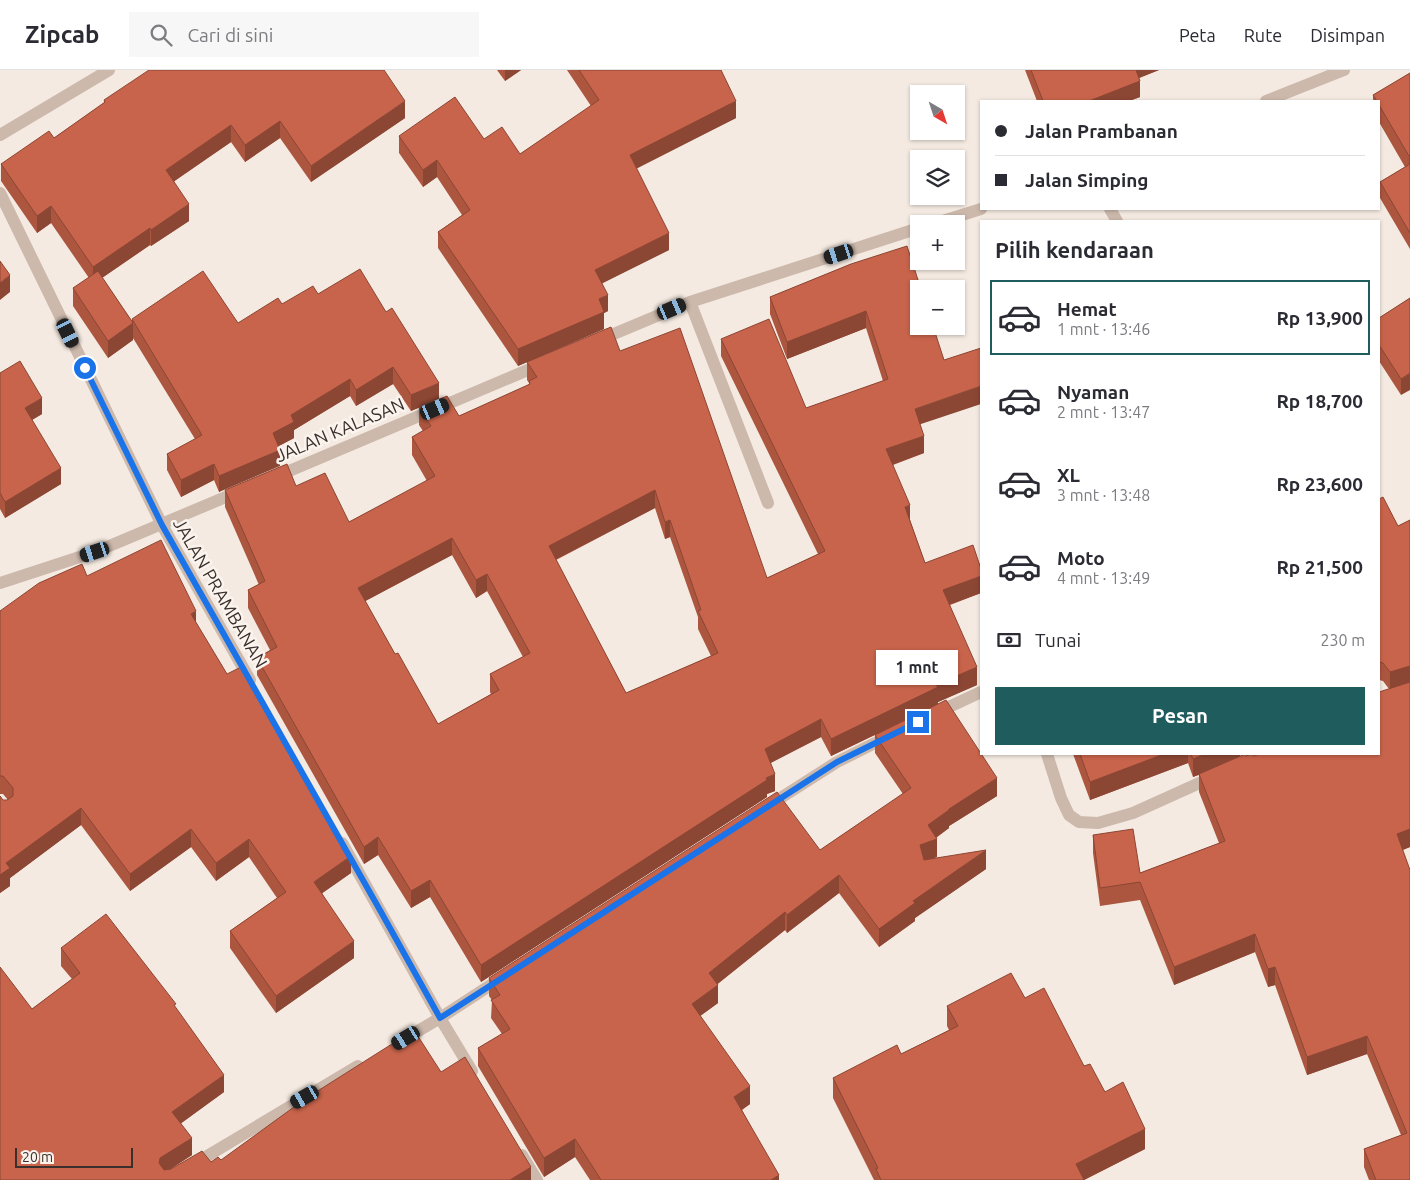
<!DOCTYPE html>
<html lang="id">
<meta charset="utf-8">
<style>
:root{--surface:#fff;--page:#f7f7f7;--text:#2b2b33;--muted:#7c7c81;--line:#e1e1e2;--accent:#1f5c5d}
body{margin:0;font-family:Ubuntu,sans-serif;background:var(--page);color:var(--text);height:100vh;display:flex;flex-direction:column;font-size:19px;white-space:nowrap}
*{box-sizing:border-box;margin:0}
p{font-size:16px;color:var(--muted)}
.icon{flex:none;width:28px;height:28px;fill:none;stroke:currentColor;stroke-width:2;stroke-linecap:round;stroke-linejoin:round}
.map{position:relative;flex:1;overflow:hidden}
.panel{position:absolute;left:980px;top:150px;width:400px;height:535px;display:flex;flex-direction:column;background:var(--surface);border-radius:0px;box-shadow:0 1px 4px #0004}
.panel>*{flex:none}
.banner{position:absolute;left:980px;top:30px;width:400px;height:110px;border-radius:0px;box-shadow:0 1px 4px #0004;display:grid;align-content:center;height:110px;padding:0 15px;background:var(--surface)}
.needle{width:32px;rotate:141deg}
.fabs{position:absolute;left:910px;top:15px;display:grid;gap:10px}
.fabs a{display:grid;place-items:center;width:55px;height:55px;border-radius:0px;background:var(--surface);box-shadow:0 1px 4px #0004;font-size:25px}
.scale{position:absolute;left:15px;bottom:12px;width:118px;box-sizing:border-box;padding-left:5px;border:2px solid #3b2f2b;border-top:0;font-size:14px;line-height:18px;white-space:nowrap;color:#3b2f2b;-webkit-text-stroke:4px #fbf4ee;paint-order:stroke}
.end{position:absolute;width:22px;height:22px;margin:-11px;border:6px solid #1a73e8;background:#fff;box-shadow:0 0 0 2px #fff}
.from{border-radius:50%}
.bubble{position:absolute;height:35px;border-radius:0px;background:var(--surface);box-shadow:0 1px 4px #0004;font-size:16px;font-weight:700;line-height:35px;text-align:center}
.car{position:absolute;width:15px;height:30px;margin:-15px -8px;border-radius:6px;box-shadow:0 0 4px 1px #0007;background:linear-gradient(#222 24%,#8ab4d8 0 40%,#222 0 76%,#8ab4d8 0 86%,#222 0)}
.banner b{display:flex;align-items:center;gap:18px;height:48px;font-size:19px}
.banner b+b{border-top:1px solid var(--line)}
.banner i{width:12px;height:12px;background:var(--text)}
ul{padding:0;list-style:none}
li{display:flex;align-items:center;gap:15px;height:75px;margin:0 10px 8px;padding:0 5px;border:2px solid transparent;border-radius:0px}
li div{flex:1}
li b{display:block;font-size:19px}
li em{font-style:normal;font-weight:700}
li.on{border-color:var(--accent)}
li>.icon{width:45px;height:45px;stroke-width:1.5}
h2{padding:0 15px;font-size:22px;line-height:60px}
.pay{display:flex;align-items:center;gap:12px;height:55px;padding:0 15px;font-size:19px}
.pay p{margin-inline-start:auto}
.action{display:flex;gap:10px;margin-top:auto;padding:10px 15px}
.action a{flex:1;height:58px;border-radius:0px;background:var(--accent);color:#fff;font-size:20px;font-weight:700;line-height:58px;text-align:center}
header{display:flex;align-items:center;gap:30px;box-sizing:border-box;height:70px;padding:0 25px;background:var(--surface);border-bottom:1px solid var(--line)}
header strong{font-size:24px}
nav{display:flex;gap:28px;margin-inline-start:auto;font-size:18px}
.search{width:350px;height:45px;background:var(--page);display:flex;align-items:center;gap:12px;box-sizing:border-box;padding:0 18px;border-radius:0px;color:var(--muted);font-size:19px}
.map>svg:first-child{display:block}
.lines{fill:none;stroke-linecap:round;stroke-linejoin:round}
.minor{stroke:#cdb9ac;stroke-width:12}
.wall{fill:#ac5640;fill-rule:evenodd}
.shaded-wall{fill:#8c4634}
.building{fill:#c8644b;stroke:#8c4634;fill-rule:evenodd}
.route{stroke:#1a73e8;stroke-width:6}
.labels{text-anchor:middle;stroke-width:5;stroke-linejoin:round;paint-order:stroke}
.street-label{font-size:18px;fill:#3b2f2b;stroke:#fbf4ee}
</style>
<header>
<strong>Zipcab</strong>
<div class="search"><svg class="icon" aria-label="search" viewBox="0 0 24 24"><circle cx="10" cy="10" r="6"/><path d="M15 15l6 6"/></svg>Cari di sini</div>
<nav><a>Peta</a><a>Rute</a><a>Disimpan</a></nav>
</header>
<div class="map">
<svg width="1410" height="1110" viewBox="0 0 1410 1110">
<rect width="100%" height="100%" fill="#f4eae1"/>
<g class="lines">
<g class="minor">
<polyline points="1266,31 1344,0"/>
<polyline points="0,65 109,0"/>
<polyline points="0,123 162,455 250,610"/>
<polyline points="1110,139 1117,151"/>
<polyline points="933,154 981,139"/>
<polyline points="690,232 768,433"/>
<polyline points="597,271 690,232 919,158"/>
<polyline points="275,407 542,294"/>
<polyline points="0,513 95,482 240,421"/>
<polyline points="936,643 981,622"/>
<polyline points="1047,684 1061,728 1069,745 1079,752 1098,753 1133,743 1215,706"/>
<polyline points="768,736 837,692 889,666"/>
<polyline points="342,773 440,948 472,1001"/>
<polyline points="401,971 440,948 503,907"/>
<polyline points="522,1085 537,1110"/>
<polyline points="167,1110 358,996"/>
</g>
</g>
<g class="wall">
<polygon points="497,0 521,0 505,11"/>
<polygon points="567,0 721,0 736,48 636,98 669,180 602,213 608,241 604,243 604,259 518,296 438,178 438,162 462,145 437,107 423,117 399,83 399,66 484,69 520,84 591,36"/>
<polygon points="1025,0 1159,0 1139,8 1140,27 1129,31 1037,31"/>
<polygon points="1410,3 1410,179 1380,128 1380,112 1405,97 1379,52 1379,31 1373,31 1373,25"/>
<polygon points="104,30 405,48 311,112 280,68 245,92 231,72 174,111 189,151 151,176 150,175 102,208 132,251 132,249 238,253 282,234 318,224 439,329 411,341 393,314 356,336 350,326 294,360 294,368 279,376 219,422 214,410 181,427 167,400 167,384 195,369 133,268 133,270 108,288 73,236 73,218 89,208 51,153 37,163 1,111 1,94 54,68 104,33"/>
<path d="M851 194 920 354 924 383 893 395 910 450 925 493 981 523 950 535 977 615 938 632V634L997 726 949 756V758L936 768 937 787 933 788 986 799 915 848V851L879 877 839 823 787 863 785 860 717 914 718 933 700 946 750 1034 742 1040 779 1110H590L575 1087 544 1107 478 996V978L502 964 491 948 492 930 489 926V908L820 780 903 724 875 683V665L831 686 821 667 770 693 775 721 767 724V727L481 912 430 827 411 838 378 785 364 794 257 605V588L270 580 248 538V520L259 515 225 437V420L296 416 349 452 427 411 412 385V367L423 361 419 355V338L459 346 529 315V313L527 310V292L620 281 767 508 818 484 721 286V269L806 338 883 311 866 258 787 289 770 244V227ZM655 438 665 469 670 467 698 547V559L711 586 626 623 556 490ZM452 485 476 528 487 521 523 587 490 604V622L491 624 438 654 395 584 365 531Z"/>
<polygon points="1410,228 1401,325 1379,291 1379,248"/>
<polygon points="0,303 42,344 32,350 61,414 5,448 0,439"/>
<polygon points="1379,429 1398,456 1410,450 1410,777 1403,780 1410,1110 1369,1110 1364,1097 1364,1079 1401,1065 1367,984 1307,1005 1275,915 1268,917 1255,882 1174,915 1140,830 1100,836 1093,783 1093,765 1140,803 1219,773 1199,722 1199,705 1193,707 1188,693 1090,730 1073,684 1240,684 1240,686 1253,686 1379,684 1389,619 1383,611 1379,610"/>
<polygon points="87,506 196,553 227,604 351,803 322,823 354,888 276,943 230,878 230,861 277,828 249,787 216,811 191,777 130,821 81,755 10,808 10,816 0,823 0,726 3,730 8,730 3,724 0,724 0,541"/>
<polygon points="61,878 176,938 224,1022 181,1053 192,1085 170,1099 221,1090 441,1002 531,1110 0,1110 32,939 72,909 61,896"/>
<polygon points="1025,928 1084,996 1105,1022 1145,1079 1084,1110 874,1110 833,1028 833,1008 901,984 949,960 947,956 947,936"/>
</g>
<g class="shaded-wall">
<polygon points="505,0 521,0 505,11"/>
<polygon points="1134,0 1159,0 1134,10"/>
<polygon points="1140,11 1140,27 1129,31 1089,31"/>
<polygon points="405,31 405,48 311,112 311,96"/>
<polygon points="736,31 736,48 630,102 630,85"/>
<polygon points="280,51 280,68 245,92 245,75"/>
<polygon points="231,55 231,72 166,117 166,100"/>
<polygon points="1410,85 1410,103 1409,104 1409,86"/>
<polygon points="437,90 437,107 423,117 423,100"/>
<polygon points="189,134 189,151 151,176 151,160"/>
<polygon points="51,136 51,153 37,163 37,146"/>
<polygon points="150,158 150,175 93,214 93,197"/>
<polygon points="669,163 669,180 595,217 595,200"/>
<polygon points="10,205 10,222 0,230 0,213"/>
<polygon points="608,225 608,241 604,243 604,259 518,296 518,279 599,229"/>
<polygon points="866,241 866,258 787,289 787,272"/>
<polygon points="133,253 133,270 108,288 108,271"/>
<polygon points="393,297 393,314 356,336 356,320"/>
<polygon points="1410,303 1410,320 1401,325 1401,309"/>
<polygon points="350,309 350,326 294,360 294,368 273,379 273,363 291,345"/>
<polygon points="439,313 439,329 411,341 411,325"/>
<polygon points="981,316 981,334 915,356 915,339"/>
<polygon points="42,328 42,344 25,354 25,338"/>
<polygon points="924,366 924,383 886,397 886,379"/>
<polygon points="280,380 280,396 219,422 219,406"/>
<polygon points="214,394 214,410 181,427 181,410"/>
<polygon points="61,398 61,414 5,448 5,432"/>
<polygon points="655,420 655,438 549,493 549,476"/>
<polygon points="910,435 910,453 905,437"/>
<polygon points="670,450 670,467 665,469 665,452"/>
<polygon points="452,468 452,485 358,535 358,518"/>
<polygon points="487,504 487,521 476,528 476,510"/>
<polygon points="981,506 981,523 943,537 943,520"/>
<polygon points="196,541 196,559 191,544"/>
<polygon points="1410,596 1410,614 1390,620 1390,602"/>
<polygon points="977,597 977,615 938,632 938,634 831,686 831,669 936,615"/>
<polygon points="821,649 821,667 765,696 765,679"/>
<polygon points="1164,684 1188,684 1188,693 1090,730 1090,712"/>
<polygon points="1205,684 1240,684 1240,686 1193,707 1193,689"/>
<polygon points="775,704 775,721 767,724 767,727 481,912 481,895 766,708"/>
<polygon points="997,708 997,726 949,756 949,758 931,771 937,769 937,787 920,793 920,775 928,755 949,739"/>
<polygon points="81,738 81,755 10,808 10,816 0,823 0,805 6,793"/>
<polygon points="191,759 191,777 130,821 130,804"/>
<polygon points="1410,759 1410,777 1397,782 1397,764"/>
<polygon points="378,767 378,785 364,794 364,777"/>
<polygon points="249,769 249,787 216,811 216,793"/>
<polygon points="986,780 986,799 915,848 915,851 879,877 879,859 913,831"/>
<polygon points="351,786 351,803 314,829 314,812"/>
<polygon points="839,805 839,823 787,863 787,845"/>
<polygon points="430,810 430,827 411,838 411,821"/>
<polygon points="785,842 785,860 709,921 709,903"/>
<polygon points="1255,864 1255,882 1174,915 1174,897"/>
<polygon points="354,871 354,888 276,943 276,926"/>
<polygon points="1275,897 1275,915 1268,917 1268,899"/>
<polygon points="718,915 718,933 692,952 692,934"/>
<polygon points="1367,966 1367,984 1307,1005 1307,987"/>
<polygon points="224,1005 224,1022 172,1060 172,1042"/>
<polygon points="750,1016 750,1034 734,1045 734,1027"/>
<polygon points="1145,1059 1145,1079 1084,1110 1076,1094"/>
<polygon points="192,1068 192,1085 160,1106 159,1093 160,1088"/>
<polygon points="575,1069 575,1087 544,1107 544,1088"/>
<polygon points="531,1097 531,1110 510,1110"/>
<polygon points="779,1105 779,1110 771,1110"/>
</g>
<g class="building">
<polygon points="149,0 384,0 405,31 311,96 280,51 245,75 231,55 166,100 189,134 151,160 150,158 93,197 51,136 37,146 1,94 49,61 54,68 105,32 104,30"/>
<polygon points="579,0 721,0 736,31 630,85 669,163 595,200 608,225 599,229 604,242 518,279 438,162 470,140 437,90 423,100 399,66 455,27 484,69 502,57 520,84 599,30"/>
<polygon points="1031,0 1136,0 1140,11 1089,31 1043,31"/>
<polygon points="1410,3 1410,85 1409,86 1379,35 1379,31 1377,31 1373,25"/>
<polygon points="1410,94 1410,163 1380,112"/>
<path d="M907 176 921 219H919V256H933L944 290 981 278V316L915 339 924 366 886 379 910 435 905 437 925 493 973 475 981 499V506L943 520 977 597 936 615 938 617 831 669 821 649 765 679 775 704 766 708 767 710 481 895 430 810 411 821 378 767 364 777 257 588 277 577 248 520 265 511 225 420 287 394 296 416 325 403 349 452 435 406 412 367 431 356 419 338 447 326 459 346 530 314 529 311 537 307 527 292 611 257 620 281 680 258 767 508 825 481 721 269 769 249 806 338 888 309 866 241 787 272 770 227 851 194ZM655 420 665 452 670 450 701 540 698 541 718 583 626 623 549 476ZM452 468 476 510 487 504 530 583 490 604 499 620 438 654 398 583 395 584 358 518Z"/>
<polygon points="0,191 10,205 0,213"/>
<polygon points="360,199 386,242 392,238 439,313 411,325 393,297 356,320 350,309 291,345 294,352 273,363 280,380 219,406 214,394 181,410 167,384 202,365 132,249 203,201 238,253 278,228 282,234 313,216 318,224"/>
<polygon points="98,201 133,253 108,271 73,218"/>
<polygon points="1410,228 1410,303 1401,309 1379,275 1379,248"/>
<polygon points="20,291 42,328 25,338 61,398 5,432 0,423 0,303"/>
<polygon points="1383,427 1398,456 1410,450 1410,596 1390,602 1383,593 1379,592 1379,429"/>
<polygon points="161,470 196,541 191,544 227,604 243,596 351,786 314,812 354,871 276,926 230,861 286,822 249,769 216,793 191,759 130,804 81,738 6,793 10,798 0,805 0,726 3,730 7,730 13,726 13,718 3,706 0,706 0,541 39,513 82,494 87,506"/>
<polygon points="1410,612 1410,759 1397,764 1410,800 1410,1110 1376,1110 1364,1079 1407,1063 1367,966 1307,987 1275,897 1268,899 1255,864 1174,897 1140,812 1100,818 1093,765 1133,759 1140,803 1225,771 1199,704 1245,684 1246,686 1252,684 1253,686 1260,684 1379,684 1379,622"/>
<polygon points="946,630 997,708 949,739 949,740 928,755 937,769 920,775 924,790 986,780 913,831 915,833 879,859 839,805 787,845 785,842 709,903 718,915 692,934 750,1016 734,1027 779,1105 771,1110 601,1110 575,1069 544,1088 478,978 510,959 491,930 500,925 489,908 777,722 820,780 911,718 875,665"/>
<polygon points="1080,684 1164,684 1090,712"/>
<polygon points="1191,684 1205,684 1193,689"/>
<polygon points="106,844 176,934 174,935 224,1005 172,1042 192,1068 160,1088 159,1093 164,1100 171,1099 202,1081 211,1092 218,1087 221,1090 305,1029 414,960 441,1002 465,987 531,1097 510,1110 0,1110 0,897 32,939 80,903 61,878"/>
<polygon points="1011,903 1025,928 1044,918 1084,996 1090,994 1105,1022 1123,1012 1145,1059 1076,1094 1084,1110 881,1110 876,1099 878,1098 833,1008 897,975 901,984 958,956 947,936"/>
</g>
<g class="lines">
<polyline class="route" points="85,298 162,455 381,842 440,948 837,692 918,652"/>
</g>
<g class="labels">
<g class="street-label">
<text transform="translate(340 360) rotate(-23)" y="6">JALAN KALASAN</text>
<text transform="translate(220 523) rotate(60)" y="6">JALAN PRAMBANAN</text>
</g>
</g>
</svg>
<div class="fabs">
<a><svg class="needle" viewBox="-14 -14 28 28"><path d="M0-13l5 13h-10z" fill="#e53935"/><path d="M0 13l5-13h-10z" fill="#7c7c81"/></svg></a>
<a><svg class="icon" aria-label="layers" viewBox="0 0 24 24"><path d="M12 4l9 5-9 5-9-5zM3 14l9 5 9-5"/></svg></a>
<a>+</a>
<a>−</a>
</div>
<div class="scale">20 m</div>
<i class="end from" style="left:85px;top:298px"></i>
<i class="end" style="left:918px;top:652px"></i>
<div class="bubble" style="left:876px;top:580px;width:82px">1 mnt</div>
<i class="car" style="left:839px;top:184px;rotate:252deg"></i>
<i class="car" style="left:672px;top:239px;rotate:67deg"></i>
<i class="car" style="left:68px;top:263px;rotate:154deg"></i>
<i class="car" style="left:435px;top:339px;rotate:67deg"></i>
<i class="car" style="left:95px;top:482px;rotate:252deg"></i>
<i class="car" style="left:406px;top:968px;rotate:239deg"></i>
<i class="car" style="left:305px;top:1027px;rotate:240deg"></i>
<div class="banner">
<b><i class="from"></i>Jalan Prambanan</b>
<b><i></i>Jalan Simping</b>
</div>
<section class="panel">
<h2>Pilih kendaraan</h2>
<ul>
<li class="on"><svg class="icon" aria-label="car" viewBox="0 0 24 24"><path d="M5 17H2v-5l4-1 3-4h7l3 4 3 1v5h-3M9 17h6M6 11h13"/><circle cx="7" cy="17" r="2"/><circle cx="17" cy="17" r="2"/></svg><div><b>Hemat</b><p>1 mnt · 13:46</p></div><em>Rp 13,900</em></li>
<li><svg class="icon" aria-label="car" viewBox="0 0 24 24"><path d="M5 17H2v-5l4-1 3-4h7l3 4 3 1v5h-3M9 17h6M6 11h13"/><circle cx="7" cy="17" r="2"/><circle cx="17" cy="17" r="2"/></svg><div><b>Nyaman</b><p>2 mnt · 13:47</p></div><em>Rp 18,700</em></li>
<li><svg class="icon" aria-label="car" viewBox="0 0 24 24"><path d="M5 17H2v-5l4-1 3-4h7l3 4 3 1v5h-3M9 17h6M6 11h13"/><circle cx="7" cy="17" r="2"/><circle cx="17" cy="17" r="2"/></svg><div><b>XL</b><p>3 mnt · 13:48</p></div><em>Rp 23,600</em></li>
<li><svg class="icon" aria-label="car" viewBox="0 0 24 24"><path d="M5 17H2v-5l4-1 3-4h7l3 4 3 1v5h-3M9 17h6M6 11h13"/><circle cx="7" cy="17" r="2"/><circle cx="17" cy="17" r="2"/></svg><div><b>Moto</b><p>4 mnt · 13:49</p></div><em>Rp 21,500</em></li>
</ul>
<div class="pay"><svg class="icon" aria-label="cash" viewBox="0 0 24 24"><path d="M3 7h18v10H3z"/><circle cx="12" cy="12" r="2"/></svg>Tunai<p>230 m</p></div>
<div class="action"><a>Pesan</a></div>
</section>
</div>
